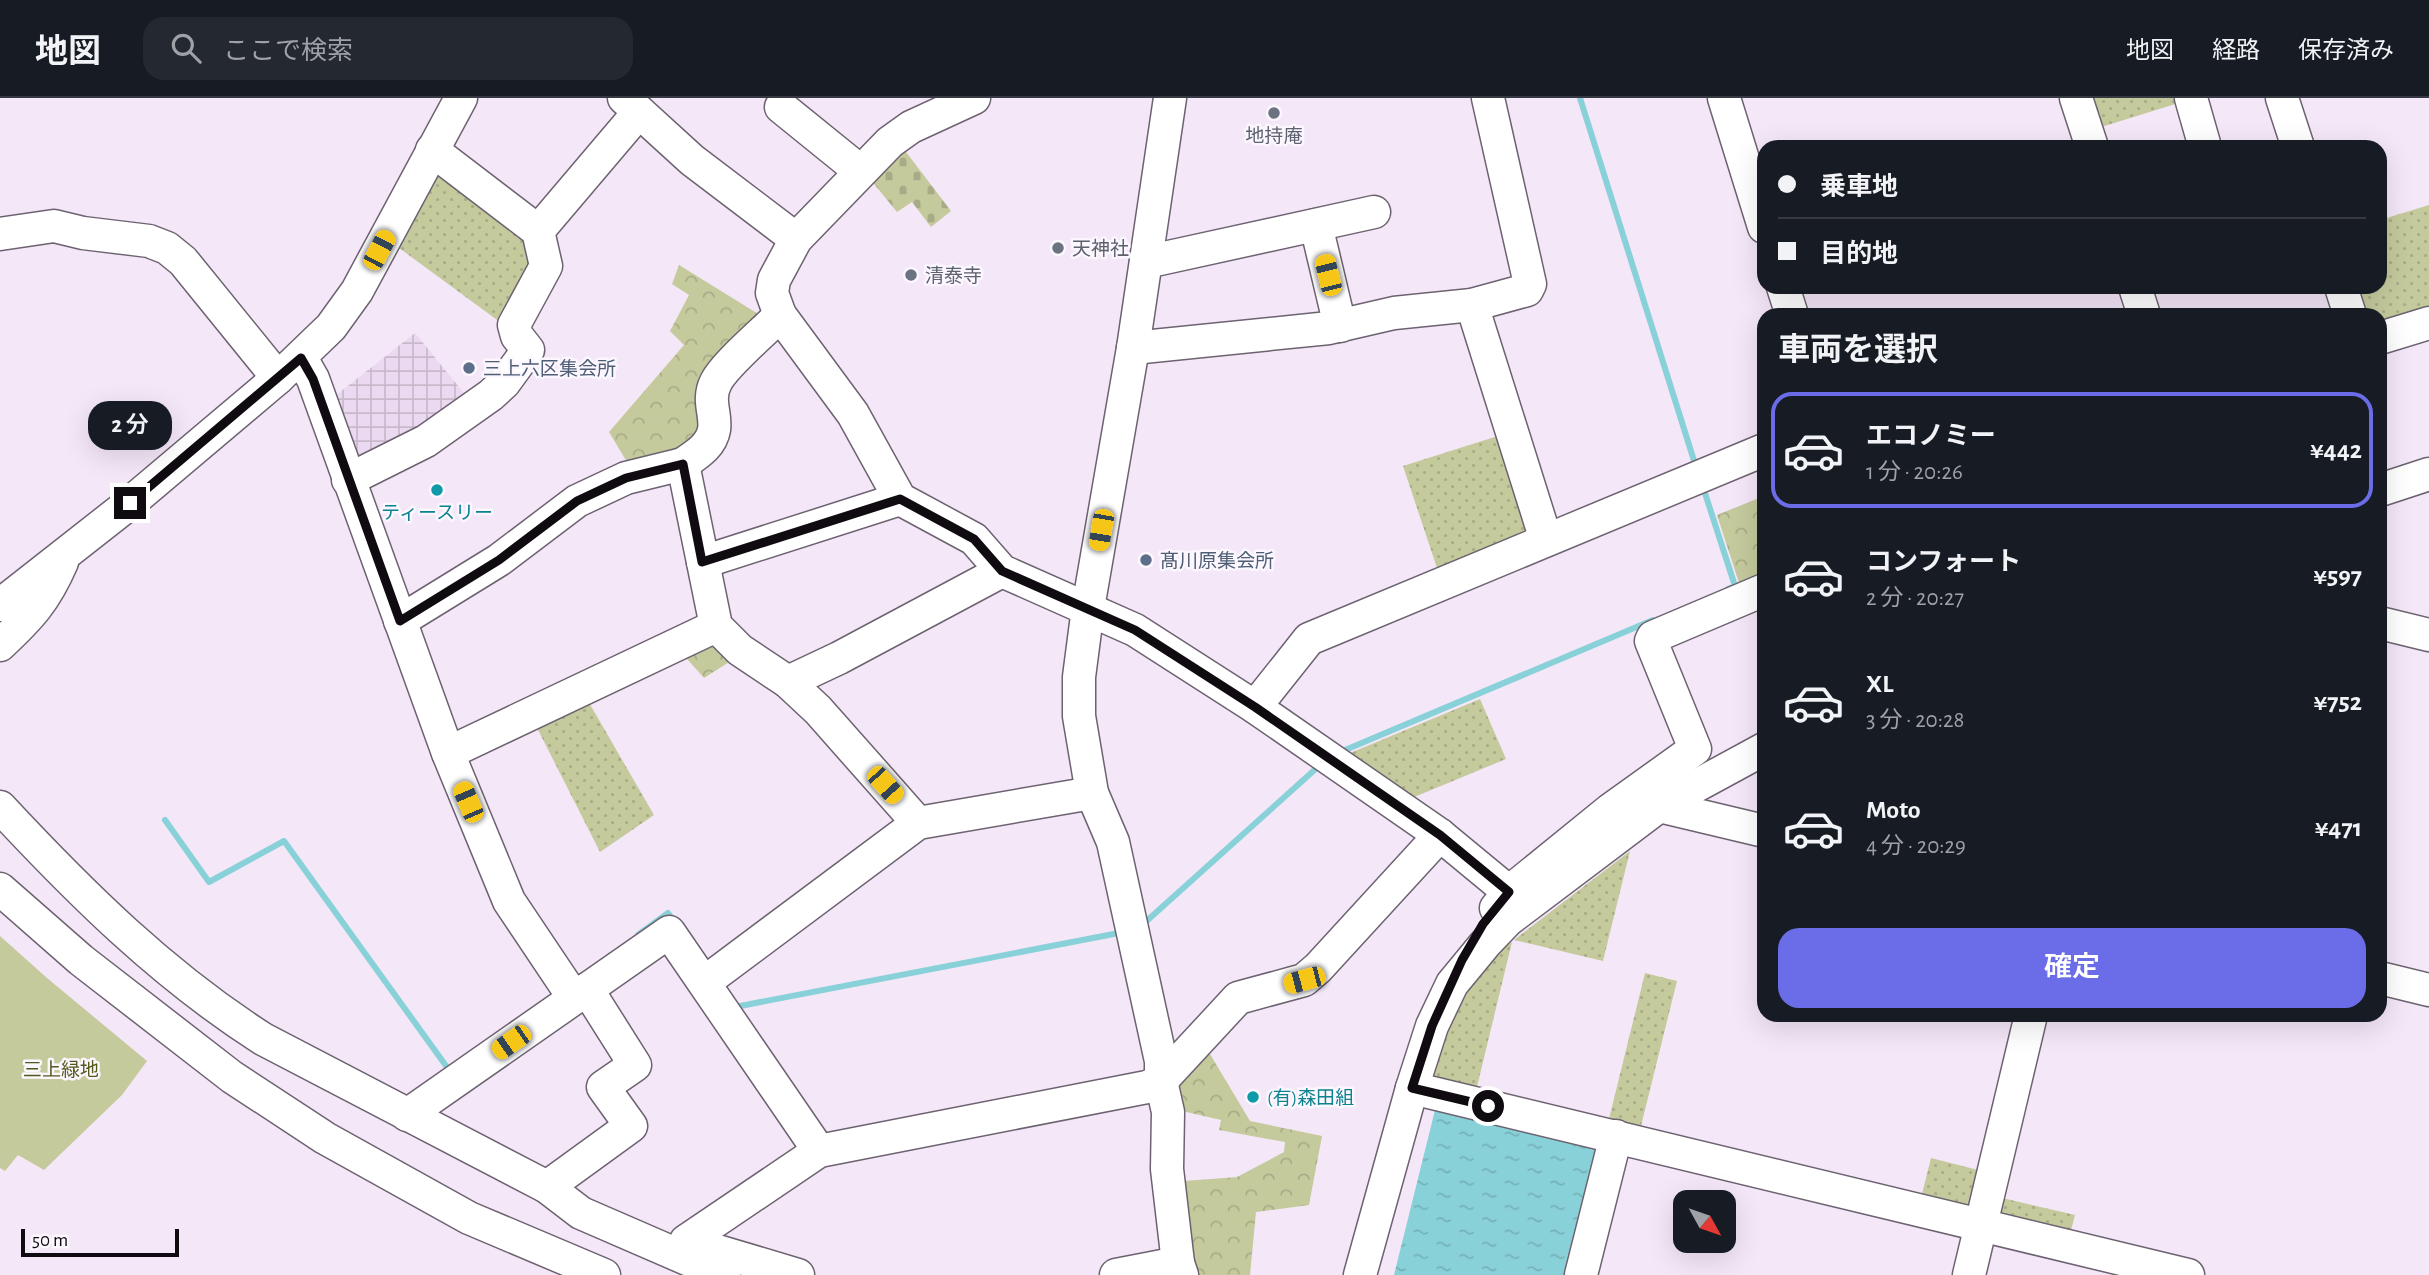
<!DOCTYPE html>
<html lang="ja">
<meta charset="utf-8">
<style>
:root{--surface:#171b24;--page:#242831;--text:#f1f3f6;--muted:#9ea1a6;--line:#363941;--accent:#6a6de7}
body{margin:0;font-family:"Alegreya Sans","Noto Sans JP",sans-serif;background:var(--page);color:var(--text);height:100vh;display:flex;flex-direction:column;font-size:26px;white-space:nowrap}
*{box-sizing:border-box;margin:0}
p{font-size:23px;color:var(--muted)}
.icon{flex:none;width:38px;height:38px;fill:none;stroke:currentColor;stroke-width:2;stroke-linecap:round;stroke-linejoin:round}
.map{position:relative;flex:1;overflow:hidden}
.sheet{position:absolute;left:1757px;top:210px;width:630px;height:714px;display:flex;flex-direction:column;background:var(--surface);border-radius:21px;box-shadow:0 7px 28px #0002}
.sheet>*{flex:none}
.banner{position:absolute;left:1757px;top:42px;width:630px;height:154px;border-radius:21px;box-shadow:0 7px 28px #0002;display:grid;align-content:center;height:154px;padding:0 21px;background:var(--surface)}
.needle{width:46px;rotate:130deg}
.fabs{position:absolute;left:1673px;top:1092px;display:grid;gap:14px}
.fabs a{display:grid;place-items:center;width:63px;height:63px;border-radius:14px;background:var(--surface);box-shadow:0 7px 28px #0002;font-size:35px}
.scale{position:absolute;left:21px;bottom:18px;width:158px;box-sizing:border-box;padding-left:7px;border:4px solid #0f0b10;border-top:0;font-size:19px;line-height:24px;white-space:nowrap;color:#0f0b10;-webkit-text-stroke:5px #fcf7fe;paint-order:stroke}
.end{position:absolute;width:32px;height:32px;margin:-16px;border:9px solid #0f0b10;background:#fff;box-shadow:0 0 0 4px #fff}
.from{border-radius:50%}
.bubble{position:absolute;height:49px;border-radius:21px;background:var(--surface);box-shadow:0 7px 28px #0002;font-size:23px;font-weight:600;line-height:49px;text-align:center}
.car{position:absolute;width:21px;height:42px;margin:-21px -10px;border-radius:9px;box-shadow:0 0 5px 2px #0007;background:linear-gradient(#f5c518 24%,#345 0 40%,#f5c518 0 76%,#345 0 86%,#f5c518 0)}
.banner b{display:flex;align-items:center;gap:24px;height:66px;font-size:26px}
.banner b+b{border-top:2px solid var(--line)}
.banner i{width:18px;height:18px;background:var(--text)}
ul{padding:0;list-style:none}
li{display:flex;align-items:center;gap:21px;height:116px;margin:0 14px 10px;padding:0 7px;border:4px solid transparent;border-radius:21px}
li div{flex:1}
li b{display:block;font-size:26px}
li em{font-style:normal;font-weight:600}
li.on{border-color:var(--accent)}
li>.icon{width:63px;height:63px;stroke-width:1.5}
h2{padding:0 21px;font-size:32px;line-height:84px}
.button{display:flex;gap:14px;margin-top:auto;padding:14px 21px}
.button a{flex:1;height:80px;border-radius:21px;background:var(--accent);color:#fff;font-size:28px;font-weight:600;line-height:80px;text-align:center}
header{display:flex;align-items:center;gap:42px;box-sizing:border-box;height:98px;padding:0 35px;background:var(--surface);border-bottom:2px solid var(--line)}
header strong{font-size:33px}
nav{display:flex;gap:38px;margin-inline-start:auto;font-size:24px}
.search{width:490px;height:63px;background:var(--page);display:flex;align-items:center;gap:18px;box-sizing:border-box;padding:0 24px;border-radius:21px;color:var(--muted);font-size:26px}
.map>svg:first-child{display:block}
.industrial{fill:url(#industrial-grid)}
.grass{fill:url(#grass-dots)}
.forest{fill:url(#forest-crowns)}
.cemetery{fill:url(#cemetery-stones)}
.green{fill:#c5ca9d}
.water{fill:url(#water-ripples)}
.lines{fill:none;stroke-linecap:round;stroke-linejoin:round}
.stream{stroke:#89d1d8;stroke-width:6}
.minor-casing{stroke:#6d6270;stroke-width:35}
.minor{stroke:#fff;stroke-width:32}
.route{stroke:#0f0b10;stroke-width:9}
.worship-dot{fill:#6b7280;stroke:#fcf7fe;stroke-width:2.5}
.service-dot{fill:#5c6f8a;stroke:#fcf7fe;stroke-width:2.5}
.culture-dot{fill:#0f9aa8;stroke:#fcf7fe;stroke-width:2.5}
.labels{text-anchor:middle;stroke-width:5;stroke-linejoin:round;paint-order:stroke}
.worship-label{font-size:19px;fill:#5b616d;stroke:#fcf7fe;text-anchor:start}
.service-label{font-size:19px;fill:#4e5e75;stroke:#fcf7fe;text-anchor:start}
.culture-label{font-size:19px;fill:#0d838f;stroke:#fcf7fe}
.park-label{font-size:19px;fill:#55581c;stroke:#fcf7fe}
</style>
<header>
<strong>地図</strong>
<div class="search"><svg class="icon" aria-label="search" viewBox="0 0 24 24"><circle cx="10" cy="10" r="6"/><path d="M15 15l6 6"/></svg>ここで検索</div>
<nav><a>地図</a><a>経路</a><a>保存済み</a></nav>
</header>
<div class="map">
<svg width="2429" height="1177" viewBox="0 0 2429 1177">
<defs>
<pattern id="industrial-grid" width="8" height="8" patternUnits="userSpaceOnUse" patternTransform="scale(1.75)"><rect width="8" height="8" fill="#ead9f0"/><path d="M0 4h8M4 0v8" fill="none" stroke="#c8b9cd"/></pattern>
<pattern id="grass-dots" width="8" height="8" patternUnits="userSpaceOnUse" patternTransform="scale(1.75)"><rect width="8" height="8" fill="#c5ca9d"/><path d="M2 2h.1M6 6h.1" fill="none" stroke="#a8ac86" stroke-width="1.8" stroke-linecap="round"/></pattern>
<pattern id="forest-crowns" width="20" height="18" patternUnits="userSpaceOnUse" patternTransform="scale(1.75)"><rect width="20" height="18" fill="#c5ca9d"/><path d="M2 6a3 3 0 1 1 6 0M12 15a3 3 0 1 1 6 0" fill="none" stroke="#a8ac86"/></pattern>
<pattern id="cemetery-stones" width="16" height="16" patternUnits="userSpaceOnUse" patternTransform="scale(1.75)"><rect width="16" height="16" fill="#c5ca9d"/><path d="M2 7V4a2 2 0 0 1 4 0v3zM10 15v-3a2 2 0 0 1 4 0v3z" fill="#a8ac86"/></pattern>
<pattern id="water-ripples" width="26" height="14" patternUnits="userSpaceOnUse" patternTransform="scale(1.75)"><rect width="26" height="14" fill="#89d1d8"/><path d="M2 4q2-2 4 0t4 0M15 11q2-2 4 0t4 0" fill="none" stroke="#75b2b8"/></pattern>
</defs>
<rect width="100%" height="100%" fill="#f4e7f8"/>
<polygon class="industrial" points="415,235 472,305 353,373 330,302"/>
<g class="grass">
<polygon points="2086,0 2184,0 2185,3 2095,31"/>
<polygon points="437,63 528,134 538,164 508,230 391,144"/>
<polygon points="2429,107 2429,215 2380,231 2380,217 2356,217 2347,189 2380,189 2380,122"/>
<polygon points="1501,337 1534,440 1440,479 1403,368"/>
<polygon points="584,596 654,717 600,754 533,622"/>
<polygon points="1480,601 1506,661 1407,702 1343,658"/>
<polygon points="1630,753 1603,863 1514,842"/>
<polygon points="1512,844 1475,997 1429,981 1440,929 1494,856"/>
<polygon points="1645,875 1677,883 1639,1036 1607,1029"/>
<polygon points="1931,1060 1986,1074 1976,1118 1920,1104"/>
<polygon points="1994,1098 2075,1117 2069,1140 1989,1121"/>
</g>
<g class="forest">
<polygon points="679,167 768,222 706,321 696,347 630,369 609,334 684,247 670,233 689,197 672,186"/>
<polygon points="1764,398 1764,482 1741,491 1717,417"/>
<polygon points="714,535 737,559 704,580 680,553"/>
<polygon points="1207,951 1250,1023 1322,1038 1309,1107 1256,1114 1250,1177 1198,1177 1192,1164 1184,1083 1237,1079 1284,1054 1285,1044 1219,1032 1221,1022 1182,1013 1175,988"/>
</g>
<polygon class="cemetery" points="903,50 951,113 931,129 912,104 897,114 870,81"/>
<polygon class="green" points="0,838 47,880 147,963 122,997 44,1072 18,1057 5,1073 0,1070"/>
<polygon class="water" points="1437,1004 1606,1045 1574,1177 1394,1177"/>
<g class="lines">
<g class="stream">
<polyline points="1580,0 1696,369"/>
<polyline points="1702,386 1735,488 1728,491"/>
<polyline points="1338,655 1653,522"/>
<polyline points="165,722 209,784 284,743 449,972 452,969"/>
<polyline points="1141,828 1320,667"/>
<polyline points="638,837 668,815 675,824"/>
<polyline points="734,907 735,909 1124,834"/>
</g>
<g class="minor-casing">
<g id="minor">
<polyline points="624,0 692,62 796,141"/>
<polyline points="974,0 911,29 890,44 796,141 774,182 772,195 780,217 853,316 900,401 974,441 1002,473 1135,532 1255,609 1440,737 1509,794"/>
<polyline points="1170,0 1133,250 1088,510 1079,579 1079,618 1092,695 1113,744 1161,963 1161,983 1168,1014 1167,1071 1178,1165 1182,1177"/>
<polyline points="1724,0 1764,129"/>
<polyline points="2076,0 2092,49"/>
<polyline points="2191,0 2205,49"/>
<polyline points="2282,0 2298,49"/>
<polyline points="781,9 860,73"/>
<polyline points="1316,127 1340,228"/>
<polyline points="538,133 639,14"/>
<polyline points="0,136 54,128 83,135 149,143 167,150 183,163 278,280"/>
<polyline points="1146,164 1374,114"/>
<polyline points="1783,189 1792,217"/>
<polyline points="2135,189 2144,217"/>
<polyline points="2341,189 2350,217"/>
<polyline points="1472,207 1546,442"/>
<path d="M780 217C765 233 725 266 716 284 703 309 727 326 704 350 698 356 690 361 683 366L716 528 740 552 788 584 818 612 918 725"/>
<polyline points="2380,240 2429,225"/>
<polyline points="1133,250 1329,230 1394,215 1472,207 1527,192 1530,186 1488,0"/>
<polyline points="301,260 313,281 448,655 509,803 574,900"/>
<polyline points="348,382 426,343 491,297 504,285 528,252 517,238 514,227 546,168 538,133 432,52"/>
<polyline points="2380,392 2429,376"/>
<polyline points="703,464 900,401"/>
<polyline points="0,507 130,405 278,280 331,229 357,193 461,0"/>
<polyline points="400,523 499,462 577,403 626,380 683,366"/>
<polyline points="2380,525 2429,537"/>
<path d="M0 547C30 519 45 503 62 464"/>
<polyline points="788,584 839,560 1002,473"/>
<polyline points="1255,609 1309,541 1764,352"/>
<polyline points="448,655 716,528"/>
<polyline points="1659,708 1764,733"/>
<path d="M0 709C81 796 163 877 263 941L547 1089 581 1115 724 1177"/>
<polyline points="0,791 81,862 232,979 325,1040 469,1120 604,1177"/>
<polyline points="1496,810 1509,794 1610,712 1695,651 1651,543 1653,539 1764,492"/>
<polyline points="2380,880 2429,892"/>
<polyline points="705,884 918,725 1092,695"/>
<polyline points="1412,990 2188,1177"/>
<polyline points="407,1017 669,834 819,1053"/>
<polyline points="547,1089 631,1028 603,989 635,967 587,891"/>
<polyline points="686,1143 819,1053 1147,989 1161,983 1238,900 1304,882 1318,870 1440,737"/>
<polyline points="694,1146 798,1177"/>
<polyline points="1116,1177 1178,1165"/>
<polyline points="1360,1177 1412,990 1432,928 1452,886 1485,846 1508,822 1659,708 1764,651"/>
<polyline points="1581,1177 1616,1038"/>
<polyline points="1969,1177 2031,917"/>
</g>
</g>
<use href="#minor" class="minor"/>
</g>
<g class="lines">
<polyline class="route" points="130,405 301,260 313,281 400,523 499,462 577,403 626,380 683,366 702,464 900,401 974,441 1002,473 1135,532 1255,609 1440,737 1509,794 1483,826 1462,862 1432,928 1412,990 1488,1008"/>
</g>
<g class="worship-dot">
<circle cx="1274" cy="15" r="7"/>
<circle cx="1058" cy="150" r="7"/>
<circle cx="911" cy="177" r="7"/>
</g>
<g class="service-dot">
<circle cx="469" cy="270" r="7"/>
<circle cx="1146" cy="462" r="7"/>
</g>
<g class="culture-dot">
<circle cx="437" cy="392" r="7"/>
<circle cx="1253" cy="999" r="7"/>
</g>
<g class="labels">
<g class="worship-label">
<text x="1274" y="44" text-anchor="middle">地持庵</text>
<text x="1072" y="157">天神社</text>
<text x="925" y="184">清泰寺</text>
</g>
<g class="service-label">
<text x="483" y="277">三上六区集会所</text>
<text x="1160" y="469">髙川原集会所</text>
</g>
<g class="culture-label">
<text x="437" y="421">ティースリー</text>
<text x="1267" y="1006" text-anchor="start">(有)森田組</text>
</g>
<g class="park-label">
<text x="61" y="978">三上緑地</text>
</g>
</g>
</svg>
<div class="fabs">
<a><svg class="needle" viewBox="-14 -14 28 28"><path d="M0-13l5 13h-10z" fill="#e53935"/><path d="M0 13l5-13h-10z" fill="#9ea1a6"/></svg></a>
</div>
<div class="scale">50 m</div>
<i class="end from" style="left:1488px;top:1008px"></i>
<i class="end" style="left:130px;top:405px"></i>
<div class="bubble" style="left:88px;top:303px;width:84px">2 分</div>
<i class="car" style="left:379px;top:152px;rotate:28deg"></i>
<i class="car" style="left:1328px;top:177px;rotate:346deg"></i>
<i class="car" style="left:1101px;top:432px;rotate:190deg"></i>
<i class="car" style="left:885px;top:687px;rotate:138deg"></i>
<i class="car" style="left:468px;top:704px;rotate:337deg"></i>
<i class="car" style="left:1304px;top:882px;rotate:255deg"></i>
<i class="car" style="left:511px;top:944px;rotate:235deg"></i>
<div class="banner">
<b><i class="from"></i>乗車地</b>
<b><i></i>目的地</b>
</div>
<section class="sheet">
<h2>車両を選択</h2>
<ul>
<li class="on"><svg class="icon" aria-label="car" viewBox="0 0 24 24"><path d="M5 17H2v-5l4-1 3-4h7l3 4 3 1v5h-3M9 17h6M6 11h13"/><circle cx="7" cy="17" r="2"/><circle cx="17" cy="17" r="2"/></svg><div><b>エコノミー</b><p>1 分 · 20:26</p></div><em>¥442</em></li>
<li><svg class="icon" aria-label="car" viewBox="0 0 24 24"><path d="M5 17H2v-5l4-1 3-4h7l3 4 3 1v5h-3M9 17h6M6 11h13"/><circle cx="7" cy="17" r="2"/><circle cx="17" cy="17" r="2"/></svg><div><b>コンフォート</b><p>2 分 · 20:27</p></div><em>¥597</em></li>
<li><svg class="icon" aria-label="car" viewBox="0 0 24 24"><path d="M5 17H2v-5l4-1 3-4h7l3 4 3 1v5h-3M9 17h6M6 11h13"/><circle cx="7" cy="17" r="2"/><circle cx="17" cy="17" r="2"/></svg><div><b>XL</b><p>3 分 · 20:28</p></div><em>¥752</em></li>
<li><svg class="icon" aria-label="car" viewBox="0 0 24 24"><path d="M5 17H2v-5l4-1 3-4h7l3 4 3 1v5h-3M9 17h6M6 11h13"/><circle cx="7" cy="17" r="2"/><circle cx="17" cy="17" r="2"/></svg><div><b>Moto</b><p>4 分 · 20:29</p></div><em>¥471</em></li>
</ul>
<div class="button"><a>確定</a></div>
</section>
</div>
